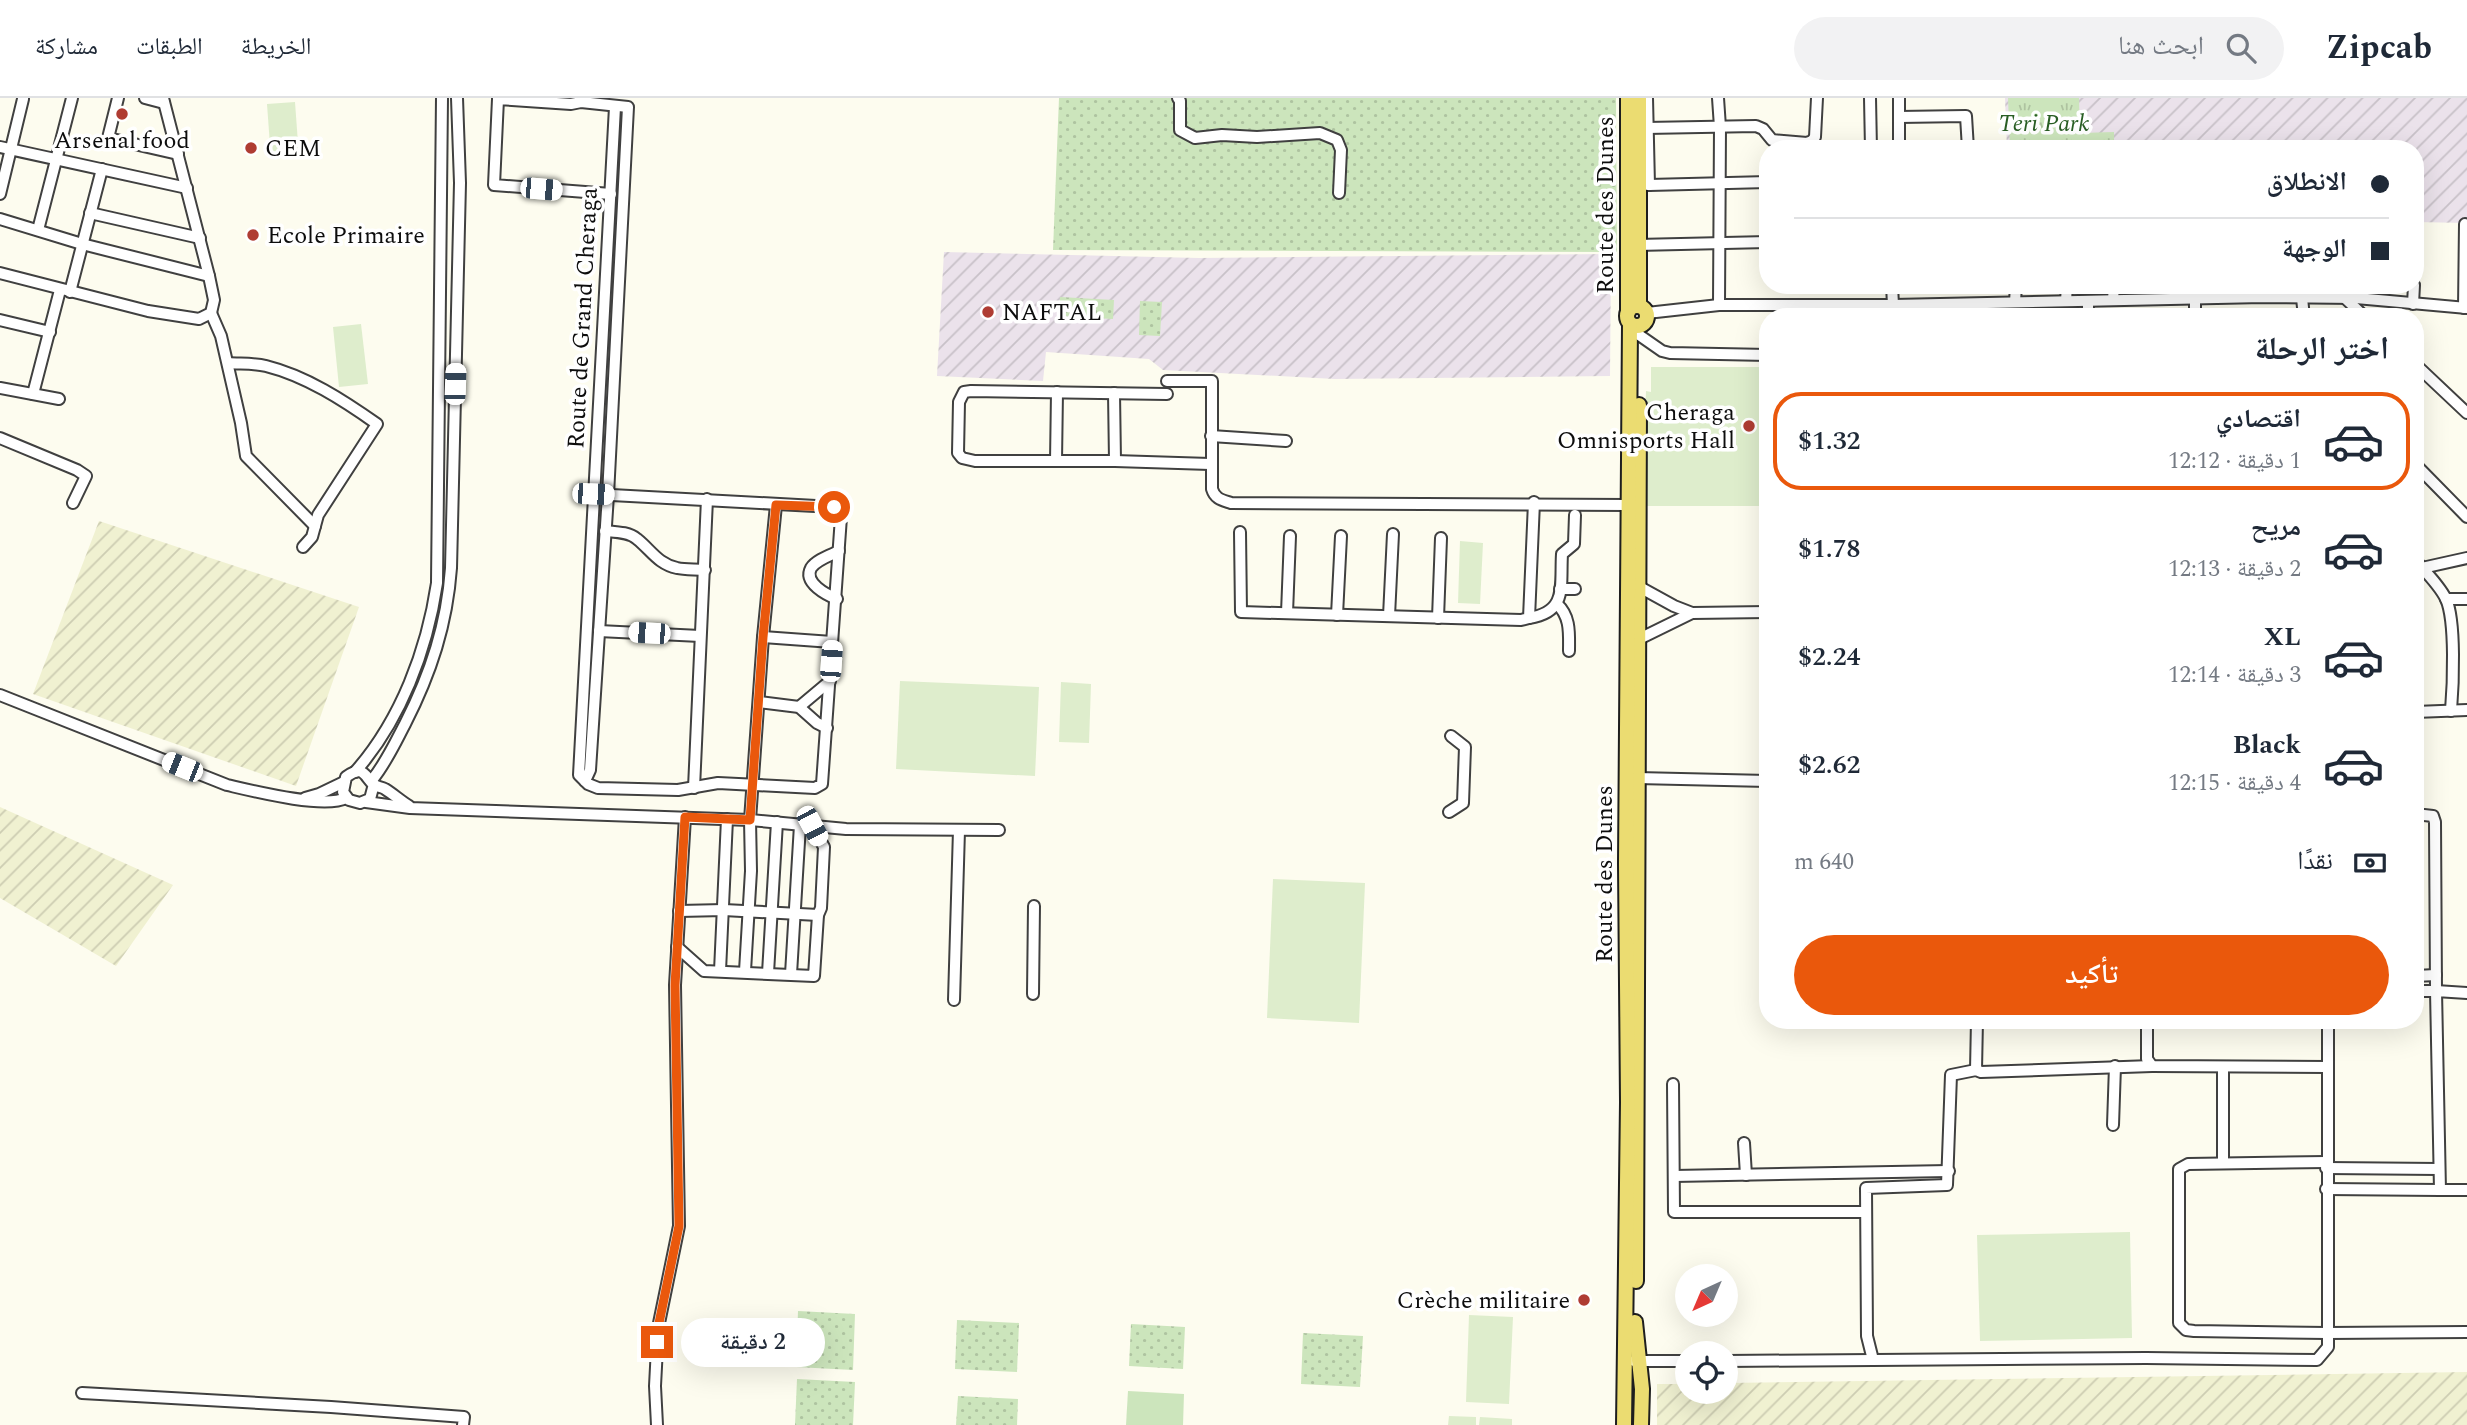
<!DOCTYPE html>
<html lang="ar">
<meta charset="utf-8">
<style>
:root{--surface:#fff;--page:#f2f2f3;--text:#1f2937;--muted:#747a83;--line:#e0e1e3;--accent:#ea580c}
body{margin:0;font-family:Spectral,"Noto Naskh Arabic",serif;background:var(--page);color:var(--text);direction:rtl;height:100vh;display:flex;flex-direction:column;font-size:26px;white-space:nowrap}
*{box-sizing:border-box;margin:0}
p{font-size:23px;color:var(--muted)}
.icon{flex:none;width:38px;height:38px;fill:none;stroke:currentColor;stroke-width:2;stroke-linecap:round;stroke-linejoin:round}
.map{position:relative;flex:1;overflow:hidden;direction:ltr}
.details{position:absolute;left:1759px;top:210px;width:665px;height:721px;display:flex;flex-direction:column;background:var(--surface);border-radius:28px;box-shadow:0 7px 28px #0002;direction:rtl}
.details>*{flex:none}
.hud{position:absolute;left:1759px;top:42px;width:665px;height:154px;border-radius:28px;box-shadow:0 7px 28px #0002;direction:rtl;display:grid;align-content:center;height:154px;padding:0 35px;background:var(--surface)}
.needle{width:46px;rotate:224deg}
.tools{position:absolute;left:1675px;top:1166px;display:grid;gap:14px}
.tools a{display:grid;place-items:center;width:63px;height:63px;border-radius:50%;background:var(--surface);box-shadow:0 7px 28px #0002;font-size:35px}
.end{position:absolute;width:32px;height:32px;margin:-16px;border:9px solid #ea580c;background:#fff;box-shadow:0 0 0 4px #fff}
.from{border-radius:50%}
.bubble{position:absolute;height:49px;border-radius:24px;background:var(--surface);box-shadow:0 7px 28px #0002;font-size:23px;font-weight:600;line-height:49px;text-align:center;direction:rtl}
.car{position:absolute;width:21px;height:42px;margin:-21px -10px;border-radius:9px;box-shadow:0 0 5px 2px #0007;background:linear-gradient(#fff 24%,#345 0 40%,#fff 0 76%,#345 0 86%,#fff 0)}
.hud b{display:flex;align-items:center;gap:24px;height:66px;font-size:26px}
.hud b+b{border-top:2px solid var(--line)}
.hud i{width:18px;height:18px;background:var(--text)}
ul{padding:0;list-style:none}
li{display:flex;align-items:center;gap:21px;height:98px;margin:0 14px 10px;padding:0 21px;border:4px solid transparent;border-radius:28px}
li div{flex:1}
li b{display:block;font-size:26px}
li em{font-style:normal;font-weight:600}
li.active{border-color:var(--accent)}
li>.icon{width:63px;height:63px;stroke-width:1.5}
h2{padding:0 35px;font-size:32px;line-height:84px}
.pay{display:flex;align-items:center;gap:18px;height:77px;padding:0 35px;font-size:26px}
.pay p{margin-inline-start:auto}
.button{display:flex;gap:14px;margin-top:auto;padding:14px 35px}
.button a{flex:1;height:80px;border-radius:42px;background:var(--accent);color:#fff;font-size:28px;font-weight:600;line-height:80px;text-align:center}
header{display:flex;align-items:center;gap:42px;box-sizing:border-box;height:98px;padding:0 35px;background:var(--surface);border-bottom:2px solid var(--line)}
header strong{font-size:33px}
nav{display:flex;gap:38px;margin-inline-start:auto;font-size:24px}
.search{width:490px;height:63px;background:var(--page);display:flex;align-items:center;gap:18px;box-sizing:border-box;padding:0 24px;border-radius:38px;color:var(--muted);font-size:26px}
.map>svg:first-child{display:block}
.industrial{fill:url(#industrial-furrows)}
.farmland{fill:url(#farmland-furrows)}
.grass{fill:url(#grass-dots)}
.park{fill:url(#park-tufts)}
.garden{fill:#cce5bc}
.pitch{fill:#deedcc}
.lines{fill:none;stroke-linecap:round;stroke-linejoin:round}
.minor-casing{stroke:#404040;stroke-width:14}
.major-casing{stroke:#1e1e1e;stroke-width:18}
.minor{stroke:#fff;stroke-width:10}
.major{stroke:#ebdc71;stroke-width:14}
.route{stroke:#ea580c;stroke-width:9}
.poi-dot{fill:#af3c33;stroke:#fff;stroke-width:2.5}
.labels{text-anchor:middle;stroke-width:7;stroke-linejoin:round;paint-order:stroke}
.park-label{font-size:24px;font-style:italic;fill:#295e24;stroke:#fff}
.poi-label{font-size:24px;fill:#0d0d0d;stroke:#fff;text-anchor:start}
.street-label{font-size:24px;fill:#0d0d0d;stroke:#fff}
</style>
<header>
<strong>Zipcab</strong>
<div class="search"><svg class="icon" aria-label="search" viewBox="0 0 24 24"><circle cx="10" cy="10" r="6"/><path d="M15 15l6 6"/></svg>ابحث هنا</div>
<nav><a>الخريطة</a><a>الطبقات</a><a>مشاركة</a></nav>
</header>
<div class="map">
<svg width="2467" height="1327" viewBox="0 0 2467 1327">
<defs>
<pattern id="industrial-furrows" width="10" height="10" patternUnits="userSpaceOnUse" patternTransform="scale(1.75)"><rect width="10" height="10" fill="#ebe2eb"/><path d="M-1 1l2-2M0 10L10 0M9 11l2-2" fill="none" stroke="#c8c1c8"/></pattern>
<pattern id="farmland-furrows" width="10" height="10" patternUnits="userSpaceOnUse" patternTransform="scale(1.75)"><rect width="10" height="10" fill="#f0f1d1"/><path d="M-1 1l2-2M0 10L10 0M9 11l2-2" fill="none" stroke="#cdcdb2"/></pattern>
<pattern id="grass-dots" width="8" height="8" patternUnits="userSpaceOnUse" patternTransform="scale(1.75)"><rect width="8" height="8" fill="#cce5bc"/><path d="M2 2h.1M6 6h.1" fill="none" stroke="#aec3a0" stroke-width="1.8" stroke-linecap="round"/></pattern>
<pattern id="park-tufts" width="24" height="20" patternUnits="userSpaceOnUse" patternTransform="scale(1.75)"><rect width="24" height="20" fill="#cce5bc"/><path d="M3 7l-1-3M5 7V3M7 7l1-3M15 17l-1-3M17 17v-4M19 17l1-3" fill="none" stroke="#aec3a0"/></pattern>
</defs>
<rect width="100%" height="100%" fill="#fdfcef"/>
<g class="industrial">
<polygon points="2005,0 2467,0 2467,125 2415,124 2415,51 2007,51"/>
<polygon points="944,154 1199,160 1611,156 1610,278 1335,281 1163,272 1149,261 1046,254 1043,283 937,278"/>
</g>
<g class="farmland">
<polygon points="99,423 359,509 296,688 33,596"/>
<polygon points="0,709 173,787 116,868 0,800"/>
<polygon points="2467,1274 2467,1327 1657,1327 1657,1286 1687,1286 1687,1293 1726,1293 1726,1285"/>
</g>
<g class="grass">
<polygon points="1059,0 1616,0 1617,154 1053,152"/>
<polygon points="1060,199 1114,202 1113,221 1059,218"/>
<polygon points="1140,203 1162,204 1160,238 1139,237"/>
<polygon points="798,1213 855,1216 853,1272 796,1269"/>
<polygon points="957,1222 1019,1225 1017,1274 955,1271"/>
<polygon points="1131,1226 1185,1229 1183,1271 1129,1268"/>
<polygon points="1303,1235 1363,1238 1360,1289 1301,1286"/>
<polygon points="797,1281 855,1284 853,1327 795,1327"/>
<polygon points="958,1298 1018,1301 1017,1327 956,1327"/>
</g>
<polygon class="park" points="2008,0 2079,0 2080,35 2114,34 2114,51 2010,51"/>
<polygon class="garden" points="1128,1293 1184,1296 1183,1327 1126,1327"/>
<g class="pitch">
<polygon points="295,4 299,59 271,61 267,6"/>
<polygon points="361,226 368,286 339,289 333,229"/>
<polygon points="1651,269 1767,269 1767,408 1642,408 1646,293 1651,294"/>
<polygon points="1460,443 1483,445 1480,506 1458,505"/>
<polygon points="900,583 1039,589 1035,678 896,671"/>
<polygon points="1061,584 1091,586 1089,645 1059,644"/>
<polygon points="1273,781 1365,785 1359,925 1267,920"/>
<polygon points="2130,1134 2132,1240 1980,1243 1977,1137"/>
<polygon points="1469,1217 1513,1219 1509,1306 1466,1304"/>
<polygon points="1449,1318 1476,1319 1476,1327 1448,1327"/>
<polygon points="1480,1319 1512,1321 1512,1327 1479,1327"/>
</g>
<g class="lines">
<g class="minor-casing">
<g id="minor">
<polyline points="118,0 108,40 178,56"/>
<polyline points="145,0 164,5"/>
<polyline points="1178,0 1180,3 1180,32 1195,40 1222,37 1257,39 1320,35 1337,42 1341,52 1339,95"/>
<polyline points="1718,0 1720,29 1719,207"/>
<polyline points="1870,0 1871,51"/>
<polyline points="1899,19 1966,18 1968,51"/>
<polyline points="1646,30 1756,28 1763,31 1772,42 1807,45 1812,43 1815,39 1817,0"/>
<polyline points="0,49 187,90"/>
<polyline points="1899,51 1899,0"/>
<polyline points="1644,86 1649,87 1647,0"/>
<polyline points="1649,87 1768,84"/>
<polyline points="0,96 23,1"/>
<polyline points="90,115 200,140"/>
<polyline points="0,121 82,146 209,178"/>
<polyline points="38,132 72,0"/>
<polyline points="1637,147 1768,144"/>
<polyline points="0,175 148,213 199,221 211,215 214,202 209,178 163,0"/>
<polyline points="1892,187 1893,207"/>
<polyline points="70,194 102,71"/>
<polyline points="2195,200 2195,219"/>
<polyline points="2302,200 2304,219"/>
<polyline points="2345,200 2365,219"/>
<polyline points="2113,202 2114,187"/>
<polyline points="2066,203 2067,187"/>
<polyline points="2015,204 2016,187"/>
<polyline points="2413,206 2414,187"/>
<polyline points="2464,210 2465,126"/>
<polyline points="211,215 221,238 241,325 246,358 315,428"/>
<polyline points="1647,215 1719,207 1893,207 2263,199 2356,200 2467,210"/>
<polyline points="2088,219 2088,203"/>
<polyline points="0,222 50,234"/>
<polyline points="1639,237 1662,253 1670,255 1768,257"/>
<path d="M228 265C240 266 254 265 266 268 306 278 343 302 377 326L318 417 312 439 303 449"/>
<polyline points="2415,266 2467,315"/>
<path d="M1167 283H1212V391C1215 401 1222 402 1231 405L1628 407"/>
<polyline points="0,290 59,301"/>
<polyline points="1114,295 1115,363"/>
<polyline points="33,296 60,192"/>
<polyline points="1167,296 971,293 964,294 959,304 958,355 962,360 975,363 1115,363 1210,366"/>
<polyline points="1211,338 1286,343"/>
<polyline points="0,340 77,372 86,378 73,405"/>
<polyline points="1056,363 1057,294"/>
<polyline points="2415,366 2467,419"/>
<polyline points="593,396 834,409 838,412 841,419 822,686 815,690 718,685 678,692 598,690 588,686 579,677 615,9"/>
<path d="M605 433C616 434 629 434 637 441 651 452 658 466 677 470 685 472 696 471 705 472"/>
<polyline points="1240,434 1241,514 1521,522 1529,520 1534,404"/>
<path d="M2415 462C2425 473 2440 488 2446 501 2456 523 2453 589 2451 613"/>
<polyline points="2415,478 2422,470 2467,460"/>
<polyline points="1634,486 1674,508 1692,515 1768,514"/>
<polyline points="1560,491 1575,491"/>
<path d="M837 501C827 497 803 485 811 470 816 462 831 457 839 453"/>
<polyline points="2446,501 2467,501"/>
<path d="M1557 506C1571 519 1569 536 1569 553"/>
<polyline points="1287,515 1290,438"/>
<polyline points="1337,517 1341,438"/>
<polyline points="1389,518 1393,436"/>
<polyline points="1438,520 1441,440"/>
<path d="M1529 520C1568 514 1560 488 1562 456L1574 446 1575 417"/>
<polyline points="599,533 700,538"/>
<polyline points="763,539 832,544"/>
<polyline points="1639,541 1692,515"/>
<path d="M0 597 227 687C253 693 324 711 346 700"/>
<polyline points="759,604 799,609 817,625 827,630"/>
<polyline points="799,609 830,583"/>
<polyline points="2415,614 2467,612"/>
<path d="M355 674C401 622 427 552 437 485L442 0"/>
<polyline points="1637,680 1768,683"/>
<path d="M372 682C386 665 395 645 405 626 431 575 447 526 451 470L460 85 457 0"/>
<polyline points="585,683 590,672 608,397 628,9 581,4 571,6 498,1 494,87 611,96"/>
<path d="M374 686 370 701 360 705 349 702 343 694 346 679C364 666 364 678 374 687 377 689 382 689 385 691 393 696 401 703 409 708"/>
<polyline points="694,690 707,401"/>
<polyline points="305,700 319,696 344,684"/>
<polyline points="366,704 410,710 750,722 846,731 999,732"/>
<polyline points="1449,714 1463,705 1465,649 1451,638"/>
<polyline points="2415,716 2433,718 2435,724 2436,893 2415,893"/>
<polyline points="679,813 724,812 818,817"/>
<polyline points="677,849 704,873 814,878 818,817 821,810 824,749 812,728"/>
<polyline points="720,873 727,721"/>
<polyline points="745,873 751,773 750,722 763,539 776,407"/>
<polyline points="768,875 777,724"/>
<polyline points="791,876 800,727"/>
<polyline points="2415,878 2436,877"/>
<polyline points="1033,896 1034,808"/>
<polyline points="954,902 959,732"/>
<polyline points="2147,922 2147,961 2152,968 2327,969"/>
<polyline points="1976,972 1977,922"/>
<polyline points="1673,986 1674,1114 1865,1114"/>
<polyline points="2113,1027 2115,968"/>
<polyline points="1744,1045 1746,1077"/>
<polyline points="2326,1064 2188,1066 2179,1071 2179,1225 2186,1232 2194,1233 2327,1235 2467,1234"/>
<polyline points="2223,1065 2223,969"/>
<polyline points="2326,1070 2439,1071"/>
<polyline points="1674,1078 1949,1073"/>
<polyline points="2326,1091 2440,1092 2436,893 2467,895"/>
<polyline points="2440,1092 2467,1092"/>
<polyline points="1873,1262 1867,1238 1866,1090 1947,1087 1951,977 1976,972 1981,974 2152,968"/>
<polyline points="1634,1263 1687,1263"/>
<polyline points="1726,1263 2146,1260 2317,1262 2328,1249 2328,922"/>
<polyline points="82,1295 331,1309 464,1319 463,1327"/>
<polyline points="657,1327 655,1288 658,1230 679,1128 675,887 685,719"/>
</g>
</g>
<g class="major-casing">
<g id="major">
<circle cx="1637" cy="218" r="10"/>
<polyline points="1639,208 1639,0"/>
<polyline points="1628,214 1628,0"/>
<polyline points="1636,1183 1639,307"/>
<polyline points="1635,1224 1642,1291 1641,1327"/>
<polyline points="1624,1327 1628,1004 1626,766 1630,226"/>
</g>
</g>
<use href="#minor" class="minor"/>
<use href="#major" class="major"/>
</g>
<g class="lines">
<polyline class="route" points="657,1244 658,1230 679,1128 675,887 685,719 750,722 763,539 776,407 834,409"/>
</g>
<g class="poi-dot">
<circle cx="122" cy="16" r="7"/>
<circle cx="251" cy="50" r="7"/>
<circle cx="253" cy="137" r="7"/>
<circle cx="988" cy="214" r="7"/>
<circle cx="1749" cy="328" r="7"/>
<circle cx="1584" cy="1202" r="7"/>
</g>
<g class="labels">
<g class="park-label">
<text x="2044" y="33">Teri Park</text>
</g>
<g class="poi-label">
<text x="122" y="50" text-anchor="middle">Arsenal food</text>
<text x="265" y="58">CEM</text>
<text x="267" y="145">Ecole Primaire</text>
<text x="1002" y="222">NAFTAL</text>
<text x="1735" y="322" text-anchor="end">Cheraga<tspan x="1735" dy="28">Omnisports Hall</tspan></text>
<text x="1570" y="1210" text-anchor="end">Crèche militaire</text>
</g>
<g class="street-label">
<text transform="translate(1605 107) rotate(-90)" y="8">Route des Dunes</text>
<text transform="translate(582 220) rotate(-87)" y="8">Route de Grand Cheraga</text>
<text transform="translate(1604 776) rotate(-90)" y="8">Route des Dunes</text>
</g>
</g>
</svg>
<div class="tools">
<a><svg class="needle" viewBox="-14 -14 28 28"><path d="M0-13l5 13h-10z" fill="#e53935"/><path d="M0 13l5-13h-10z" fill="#747a83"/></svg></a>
<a><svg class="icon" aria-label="locate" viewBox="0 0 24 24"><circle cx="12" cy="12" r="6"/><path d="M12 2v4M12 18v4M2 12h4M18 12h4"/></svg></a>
</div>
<i class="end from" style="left:834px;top:409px"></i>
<i class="end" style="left:657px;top:1244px"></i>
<div class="bubble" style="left:681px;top:1220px;width:144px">2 دقيقة</div>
<i class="car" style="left:541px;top:91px;rotate:95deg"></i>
<i class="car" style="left:455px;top:286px;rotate:2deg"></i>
<i class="car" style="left:593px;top:396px;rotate:92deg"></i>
<i class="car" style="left:649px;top:535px;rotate:273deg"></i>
<i class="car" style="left:831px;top:563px;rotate:4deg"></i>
<i class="car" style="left:182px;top:669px;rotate:292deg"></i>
<i class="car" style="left:812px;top:728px;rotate:152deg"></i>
<div class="hud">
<b><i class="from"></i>الانطلاق</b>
<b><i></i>الوجهة</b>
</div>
<section class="details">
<h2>اختر الرحلة</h2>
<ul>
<li class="active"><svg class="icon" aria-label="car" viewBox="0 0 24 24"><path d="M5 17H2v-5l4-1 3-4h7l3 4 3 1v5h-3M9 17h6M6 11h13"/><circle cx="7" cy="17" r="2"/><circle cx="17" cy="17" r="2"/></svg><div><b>اقتصادي</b><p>1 دقيقة · 12:12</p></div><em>$1.32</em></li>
<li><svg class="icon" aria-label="car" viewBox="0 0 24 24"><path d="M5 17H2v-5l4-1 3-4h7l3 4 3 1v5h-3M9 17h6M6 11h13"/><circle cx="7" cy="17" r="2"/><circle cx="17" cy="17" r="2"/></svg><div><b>مريح</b><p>2 دقيقة · 12:13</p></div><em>$1.78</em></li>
<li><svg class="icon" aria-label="car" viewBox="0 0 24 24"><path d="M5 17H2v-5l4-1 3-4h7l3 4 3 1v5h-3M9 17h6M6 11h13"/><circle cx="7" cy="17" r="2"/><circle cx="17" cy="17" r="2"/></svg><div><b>XL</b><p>3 دقيقة · 12:14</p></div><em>$2.24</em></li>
<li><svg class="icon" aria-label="car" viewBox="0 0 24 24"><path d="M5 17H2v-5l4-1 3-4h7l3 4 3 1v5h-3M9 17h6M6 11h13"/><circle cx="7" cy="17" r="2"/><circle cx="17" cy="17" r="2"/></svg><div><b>Black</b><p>4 دقيقة · 12:15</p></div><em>$2.62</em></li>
</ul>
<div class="pay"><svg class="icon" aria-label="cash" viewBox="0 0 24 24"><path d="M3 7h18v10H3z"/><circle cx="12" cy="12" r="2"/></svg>نقدًا<p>640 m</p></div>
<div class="button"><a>تأكيد</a></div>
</section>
</div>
